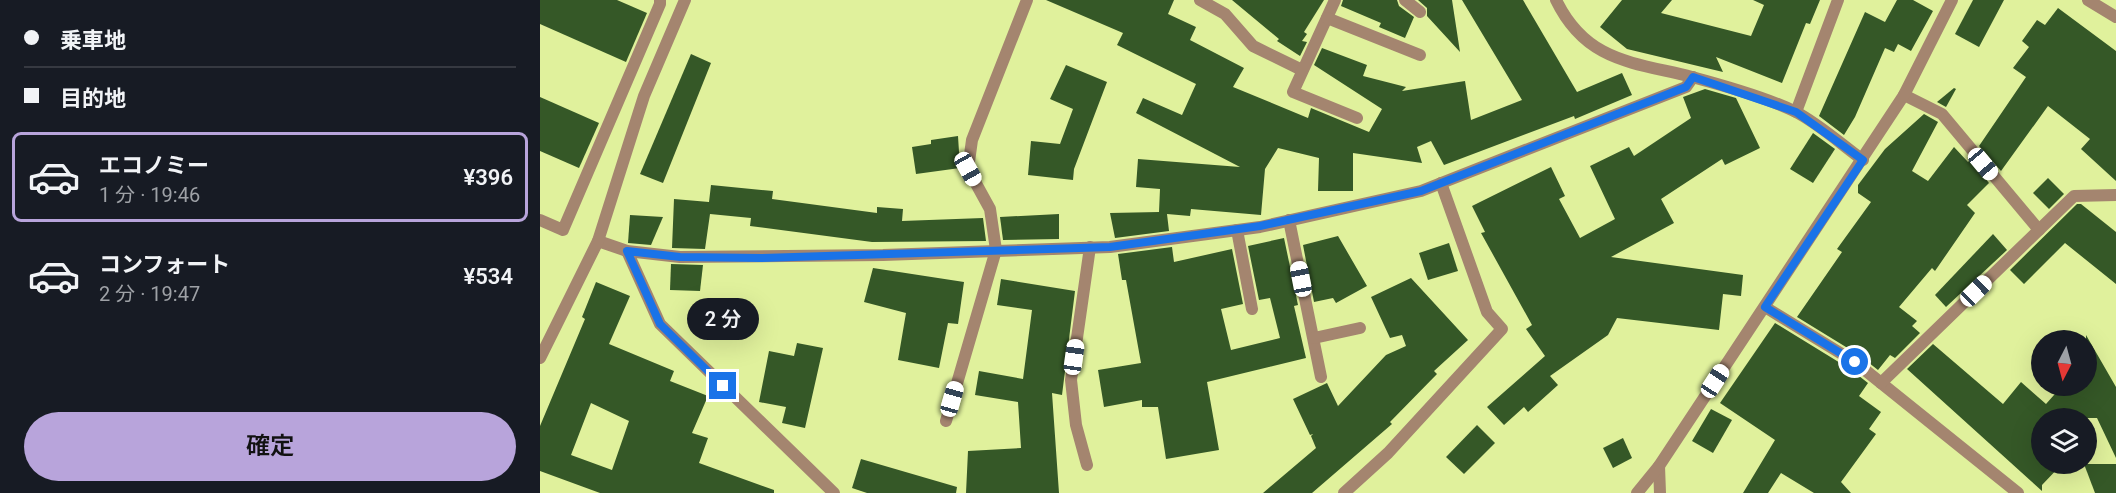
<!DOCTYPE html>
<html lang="ja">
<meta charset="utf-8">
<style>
:root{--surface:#171b24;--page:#242831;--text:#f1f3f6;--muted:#9ea1a6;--line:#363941;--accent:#b8a4db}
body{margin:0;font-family:Roboto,"Noto Sans JP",sans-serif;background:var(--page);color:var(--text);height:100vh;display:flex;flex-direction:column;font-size:22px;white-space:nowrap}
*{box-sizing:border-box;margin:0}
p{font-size:20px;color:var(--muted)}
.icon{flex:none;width:33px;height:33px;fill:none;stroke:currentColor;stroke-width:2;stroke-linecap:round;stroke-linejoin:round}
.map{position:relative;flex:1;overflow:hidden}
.panel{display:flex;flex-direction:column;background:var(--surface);width:540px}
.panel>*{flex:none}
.guide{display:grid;align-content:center;height:132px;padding:0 24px;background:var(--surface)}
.needle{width:39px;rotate:186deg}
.tools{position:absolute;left:1491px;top:330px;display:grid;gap:12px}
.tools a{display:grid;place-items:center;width:66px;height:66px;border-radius:50%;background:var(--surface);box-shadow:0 6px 24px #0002;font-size:30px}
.end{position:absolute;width:27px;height:27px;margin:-14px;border:8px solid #1a73e8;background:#fff;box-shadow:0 0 0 3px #fff}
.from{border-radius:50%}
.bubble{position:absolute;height:42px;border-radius:21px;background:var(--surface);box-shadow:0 6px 24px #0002;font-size:20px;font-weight:600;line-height:42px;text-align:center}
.car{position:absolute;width:18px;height:36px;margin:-18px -9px;border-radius:8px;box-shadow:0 0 4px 2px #0007;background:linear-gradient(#fff 24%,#345 0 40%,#fff 0 76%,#345 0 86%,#fff 0)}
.guide b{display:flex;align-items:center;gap:21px;height:57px;font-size:22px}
.guide b+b{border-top:2px solid var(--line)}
.guide i{width:15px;height:15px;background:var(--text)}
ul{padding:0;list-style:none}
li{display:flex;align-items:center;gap:18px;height:90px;margin:0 12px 9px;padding:0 12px;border:3px solid transparent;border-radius:9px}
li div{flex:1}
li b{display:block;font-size:22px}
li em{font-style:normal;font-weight:600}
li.selected{border-color:var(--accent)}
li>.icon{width:54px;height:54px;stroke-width:1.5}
.primary-button{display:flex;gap:12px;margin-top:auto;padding:12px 24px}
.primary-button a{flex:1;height:69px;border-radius:36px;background:var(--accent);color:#111;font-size:24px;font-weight:600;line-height:69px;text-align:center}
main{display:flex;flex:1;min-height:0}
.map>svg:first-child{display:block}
.building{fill:#355827;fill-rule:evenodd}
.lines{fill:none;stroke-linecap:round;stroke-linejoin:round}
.lane{stroke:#a4856f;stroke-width:12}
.street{stroke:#a4856f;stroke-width:12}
.route{stroke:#1a73e8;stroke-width:8}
</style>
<main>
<section class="panel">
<div class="guide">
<b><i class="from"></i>乗車地</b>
<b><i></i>目的地</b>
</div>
<ul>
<li class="selected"><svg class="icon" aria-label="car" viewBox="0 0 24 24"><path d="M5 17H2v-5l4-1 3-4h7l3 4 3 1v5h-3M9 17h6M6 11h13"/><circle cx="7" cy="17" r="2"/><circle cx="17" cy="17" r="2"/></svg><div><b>エコノミー</b><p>1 分 · 19:46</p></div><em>¥396</em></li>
<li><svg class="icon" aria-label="car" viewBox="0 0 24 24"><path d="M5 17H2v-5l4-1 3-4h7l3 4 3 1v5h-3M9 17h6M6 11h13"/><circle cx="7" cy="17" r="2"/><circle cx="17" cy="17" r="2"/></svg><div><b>コンフォート</b><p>2 分 · 19:47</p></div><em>¥534</em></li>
</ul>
<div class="primary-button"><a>確定</a></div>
</section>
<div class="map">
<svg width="1576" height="493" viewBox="0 0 1576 493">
<rect width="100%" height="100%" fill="#e0f19c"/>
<g class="building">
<polygon points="0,0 77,0 107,13 86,62 0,24"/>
<polygon points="506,0 634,0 628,14 656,27 650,40 704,68 693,87 768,118 771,108 829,132 842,109 774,65 782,48 827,65 823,76 866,87 862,91 925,81 931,120 982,100 922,0 983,0 1037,92 1082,73 1092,95 1035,119 1034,116 904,165 891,141 877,147 882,163 813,153 813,191 778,191 779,158 738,148 725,169 721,215 651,209 650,216 627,214 629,231 575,238 570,213 619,212 620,189 596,187 598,159 700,167 596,113 603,98 642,115 656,84 577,45 583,33"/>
<polygon points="692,0 784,0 764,32 767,34 762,41 767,42 760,56 737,41 739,39"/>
<polygon points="803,0 857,0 859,6 874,17 865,38 839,27 841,23 801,6"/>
<polygon points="878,0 912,0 920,52 887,16 887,8"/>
<polygon points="1082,0 1132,0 1121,13 1211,36 1224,5 1213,0 1280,0 1270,24 1266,23 1242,83 1176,57 1183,72 1087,49 1060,27"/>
<polygon points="1357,0 1373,0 1393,11 1371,51 1358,44 1354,52 1345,48 1315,117 1304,135 1279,116 1325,12 1345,22"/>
<polygon points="1433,0 1464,0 1439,47 1415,34"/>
<polygon points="1518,8 1576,51 1576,181 1541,149 1550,139 1508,106 1461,171 1439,146 1486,77 1473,68 1489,47 1482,41 1497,20 1505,25"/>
<polygon points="151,54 171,63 123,183 100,174"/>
<polygon points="526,65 567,82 534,169 533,180 488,175 491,141 520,144 533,109 510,99"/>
<polygon points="1414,88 1416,89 1406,107 1397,102"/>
<polygon points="1165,89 1196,98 1220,148 1185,165 1182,159 1121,199 1134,223 1071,257 1203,275 1201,296 1183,294 1179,330 1077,318 1068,335 1010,376 1018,385 988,412 984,407 964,425 947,407 1005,356 986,329 992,325 941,233 945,232 932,206 1011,167 1025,196 1019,199 1040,238 1075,219 1050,166 1089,147 1094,156 1151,118 1143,97"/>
<polygon points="0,97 59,123 39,168 0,151"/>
<polygon points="1384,114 1398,122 1372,171 1388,181 1414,147 1428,162 1430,160 1449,183 1427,205 1435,213 1395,271 1392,268 1359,307 1377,321 1372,326 1380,333 1355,358 1350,355 1338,370 1319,355 1257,317 1302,252 1297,249 1331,202 1318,193 1318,185 1345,149"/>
<polygon points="1273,133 1295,149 1273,183 1250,169"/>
<polygon points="418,136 420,168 376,174 372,147 391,144 391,140"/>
<polygon points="1508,178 1524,194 1509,209 1493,193"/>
<polygon points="171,185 233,191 232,199 337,213 337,207 363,209 362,221 443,218 446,241 332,242 210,226 211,218 170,214 165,249 132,248 134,199 169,202"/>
<polygon points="1537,204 1541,204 1576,232 1576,284 1525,243 1484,284 1470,270"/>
<polygon points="519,214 519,239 463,240 460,217"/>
<polygon points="90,215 123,217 111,245 88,243"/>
<polygon points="1453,234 1467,250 1406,307 1395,295"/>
<polygon points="798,236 827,286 796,303 793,298 774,302 763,245"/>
<polygon points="744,238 758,305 754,306 766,358 667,382 679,450 626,459 618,407 602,407 602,400 564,407 558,370 601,363 586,280 582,280 578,254 632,247 634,262 692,249 703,304 681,309 691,350 740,338 730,298 719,300 708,246"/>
<polygon points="909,243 918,271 888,280 879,253"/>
<polygon points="131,264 163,265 160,291 130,290"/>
<polygon points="333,268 424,282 418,324 408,323 399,368 358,360 366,313 324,302"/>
<polygon points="871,278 928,340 894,371 897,374 850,422 852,424 772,493 723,493 776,448 771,436 773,434 770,435 753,399 787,383 798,406 846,355 866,346 862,335 850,338 831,297"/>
<polygon points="461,279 535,291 522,395 512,393 519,493 426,493 428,451 481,448 478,402 435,395 439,371 483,379 492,310 457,305"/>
<path d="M56 282 90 296 69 344 134 371 130 381 168 396 152 433 168 438 159 463 234 490V493H60L0 471V426L45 319 42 317ZM51 403 89 421 72 470 31 455Z"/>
<polygon points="1235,323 1310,369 1328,383 1319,396 1341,412 1329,429 1336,434 1301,482 1311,493 1274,493 1241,473 1228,493 1203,493 1235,440 1180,403"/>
<polygon points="1546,335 1576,387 1576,458 1557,418 1502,418 1502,464 1522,464 1502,485 1502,491 1367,369 1393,344 1463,404 1481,382 1506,404 1522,386 1546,386"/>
<polygon points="257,343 283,348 265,428 242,423 246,407 219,402 229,351 254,356"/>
<polygon points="1171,409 1192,420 1173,453 1152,441"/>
<polygon points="937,425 955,443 924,474 906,457"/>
<polygon points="1083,438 1092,458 1073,468 1063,448"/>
<polygon points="321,459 417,487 416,493 327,493 312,488"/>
<polygon points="1544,464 1576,464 1576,493 1555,493"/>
</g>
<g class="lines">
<polyline class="lane" points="0,220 23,230 120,4 120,0"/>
<g class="street">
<polyline points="660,0 685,14 713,46 762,70"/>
<polyline points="795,0 753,92 817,118"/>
<polyline points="865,0 880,12"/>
<path d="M1016 0C1046 62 1093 62 1152 77 1182 85 1228 98 1256 112 1279 124 1301 144 1323 160"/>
<polyline points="1548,0 1576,17"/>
<polyline points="787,18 880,55"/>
<polyline points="1364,95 1402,114 1499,230"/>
<polyline points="1256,112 1298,0"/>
<polyline points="749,220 781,377"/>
<polyline points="697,230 712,309"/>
<polyline points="58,241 87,251 140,257 343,255 570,247 720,227 881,191 1146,87 1153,77"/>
<polyline points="87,251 120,324 294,493"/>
<polyline points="1225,307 1315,362 1478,493"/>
<polyline points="774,338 820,328"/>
<polyline points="0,358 58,241 104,96 145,0"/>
<polyline points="1341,383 1534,196 1576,195"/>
<polyline points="406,421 456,250 450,209 428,169 432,140 487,0"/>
<polyline points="547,465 536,425 531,380 550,247"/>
<polyline points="1119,466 1120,493"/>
<polyline points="804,493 848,453 962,329 947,312 901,183"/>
<polyline points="1097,493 1119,466 1364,95 1412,0"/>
</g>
</g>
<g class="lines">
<polyline class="route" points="183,386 120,324 87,251 140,257 222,258 570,247 720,226 881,191 1146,87 1153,77 1256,112 1323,160 1225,307 1315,362"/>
</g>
</svg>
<div class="tools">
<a><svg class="needle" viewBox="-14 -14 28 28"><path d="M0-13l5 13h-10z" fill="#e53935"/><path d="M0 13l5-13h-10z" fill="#9ea1a6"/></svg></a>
<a><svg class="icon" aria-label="layers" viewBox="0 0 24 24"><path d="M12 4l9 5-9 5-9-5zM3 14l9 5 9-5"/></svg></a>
</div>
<i class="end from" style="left:1315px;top:362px"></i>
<i class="end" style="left:183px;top:386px"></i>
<div class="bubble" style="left:147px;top:298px;width:72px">2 分</div>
<i class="car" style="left:1443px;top:164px;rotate:140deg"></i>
<i class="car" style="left:428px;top:169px;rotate:151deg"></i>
<i class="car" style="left:761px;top:279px;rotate:349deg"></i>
<i class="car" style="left:1436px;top:291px;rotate:46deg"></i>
<i class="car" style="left:534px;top:357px;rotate:8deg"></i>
<i class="car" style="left:1175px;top:381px;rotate:33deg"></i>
<i class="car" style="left:412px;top:399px;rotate:16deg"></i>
</div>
</main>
